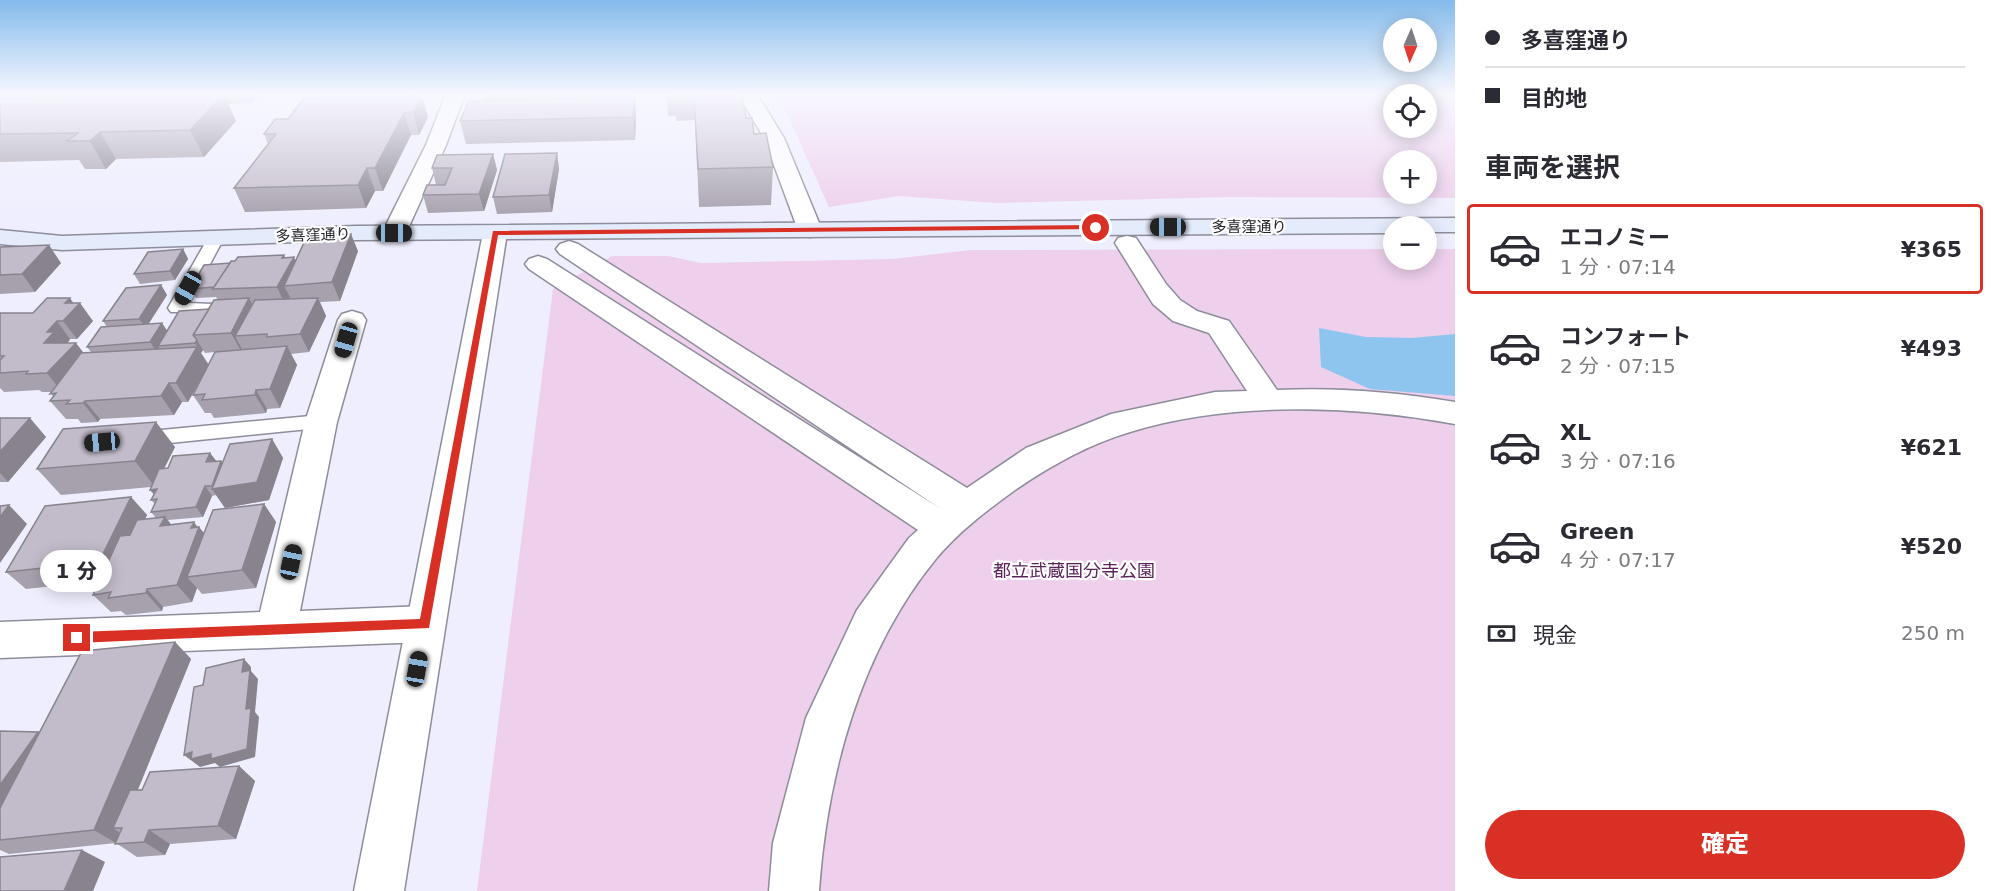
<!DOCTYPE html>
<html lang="ja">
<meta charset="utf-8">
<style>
:root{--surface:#fff;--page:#f7f7f7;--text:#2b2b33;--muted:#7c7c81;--line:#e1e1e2;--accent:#d93025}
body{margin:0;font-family:"DejaVu Sans","Noto Sans JP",sans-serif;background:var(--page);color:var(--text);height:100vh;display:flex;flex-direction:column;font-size:22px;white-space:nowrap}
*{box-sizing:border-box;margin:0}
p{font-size:20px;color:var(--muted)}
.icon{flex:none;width:33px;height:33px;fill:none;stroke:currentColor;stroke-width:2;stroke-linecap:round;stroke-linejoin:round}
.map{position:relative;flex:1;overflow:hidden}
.panel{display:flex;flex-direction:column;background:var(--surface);width:540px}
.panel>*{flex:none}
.banner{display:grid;align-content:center;height:132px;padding:0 30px;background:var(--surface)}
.needle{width:39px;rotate:183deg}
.tools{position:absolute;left:1383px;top:18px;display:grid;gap:12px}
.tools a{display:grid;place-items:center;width:54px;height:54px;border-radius:50%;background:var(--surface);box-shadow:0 3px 15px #0003;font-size:30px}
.end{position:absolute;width:27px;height:27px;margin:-14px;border:8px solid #d93025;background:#fff;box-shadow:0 0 0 3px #fff}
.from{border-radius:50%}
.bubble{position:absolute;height:42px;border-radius:21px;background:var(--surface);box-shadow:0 3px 15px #0003;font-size:20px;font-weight:800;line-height:42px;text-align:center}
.car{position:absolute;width:18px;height:36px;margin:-18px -9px;border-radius:8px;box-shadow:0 0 4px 2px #0007;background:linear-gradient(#222 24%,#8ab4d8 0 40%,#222 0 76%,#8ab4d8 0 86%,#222 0)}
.banner b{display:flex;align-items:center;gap:21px;height:57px;font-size:22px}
.banner b+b{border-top:2px solid var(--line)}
.banner i{width:15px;height:15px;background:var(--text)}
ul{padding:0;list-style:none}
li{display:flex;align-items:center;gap:18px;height:90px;margin:0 12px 9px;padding:0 18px;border:3px solid transparent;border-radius:6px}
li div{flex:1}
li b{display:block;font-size:22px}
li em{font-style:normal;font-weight:800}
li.on{border-color:var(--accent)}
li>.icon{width:54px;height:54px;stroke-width:1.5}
h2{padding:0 30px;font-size:27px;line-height:72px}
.pay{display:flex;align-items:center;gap:15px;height:66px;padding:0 30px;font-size:22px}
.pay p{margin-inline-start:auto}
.cta{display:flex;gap:12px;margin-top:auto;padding:12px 30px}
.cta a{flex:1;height:69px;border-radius:36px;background:var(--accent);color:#fff;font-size:24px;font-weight:800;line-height:69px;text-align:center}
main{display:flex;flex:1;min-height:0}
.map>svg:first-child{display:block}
.green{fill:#eecfec;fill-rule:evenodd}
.water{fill:#8ec5ef}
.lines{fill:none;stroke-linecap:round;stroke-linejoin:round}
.service-casing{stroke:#8d8d9b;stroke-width:3}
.pedestrian-casing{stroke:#8d8d9b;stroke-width:3}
.minor-casing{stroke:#8d8d9b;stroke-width:3}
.tertiary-casing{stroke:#8d8d9b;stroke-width:3}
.secondary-casing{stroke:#8d8d9b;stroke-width:3}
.service{fill:#fff;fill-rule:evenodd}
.pedestrian{fill:#fff;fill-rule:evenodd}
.minor{fill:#fff;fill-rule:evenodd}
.tertiary{fill:#fff;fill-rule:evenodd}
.secondary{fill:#e4ecfb;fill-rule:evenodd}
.wall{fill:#a7a1ad;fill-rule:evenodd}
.shaded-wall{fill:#88838d}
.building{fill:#c2bbc9;stroke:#88838d;stroke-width:1.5}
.route{fill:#d93025}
.labels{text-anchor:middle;stroke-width:4.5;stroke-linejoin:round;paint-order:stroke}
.far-street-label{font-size:15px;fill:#222228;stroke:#fff}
.park-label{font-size:18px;fill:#5c235b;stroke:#fff}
</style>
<main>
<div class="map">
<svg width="1455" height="891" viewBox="0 0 1455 891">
<rect width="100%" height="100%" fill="#eeeefe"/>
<g class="green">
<path d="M778 94H1455V198L1229 197 996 203 899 196 829 207ZM1394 94H1426V128H1394ZM1394 160H1426V194H1394Z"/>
<polygon points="1393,249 1394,260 1426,260 1427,249 1455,249 1455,891 477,891 553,289 612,256 668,256 701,263 893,259 971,250"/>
</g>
<polygon class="water" points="1319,328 1366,337 1412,338 1455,334 1455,396 1370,389 1321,367"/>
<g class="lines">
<g class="service-casing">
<g id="service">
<polygon points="216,233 224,238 189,303 212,304 215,308 212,312 171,312 168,308 208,238"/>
<polygon points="321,415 328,417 331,422 328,427 140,446 133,444 130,439 133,434 140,432"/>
</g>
</g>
<g class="pedestrian-casing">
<path id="pedestrian" d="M1127 236 1136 238 1166 284 1180 300 1197 311 1229 321 1277 390C1337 387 1397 392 1455 402V424C1354 405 1229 401 1130 432 1089 444 1050 466 1015 490 986 511 957 533 935 560 860 652 827 775 819 891H769L773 843 806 718 857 610 909 538 918 530 529 269 525 264 529 259 538 256 547 259 941 509 560 254 556 249 560 244 569 241 578 244 967 488 1026 448 1111 414 1215 392 1247 391 1209 333 1173 321 1153 304 1115 243 1118 238Z"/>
</g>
<g class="minor-casing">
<g id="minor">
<polygon points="446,94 465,94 446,145 406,233 403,238 394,240 385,238 382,233 426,145"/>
<polygon points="738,94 757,94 784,138 822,230 819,235 810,237 801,235 798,230 764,138"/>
<polygon points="352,311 362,314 366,320 337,422 300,611 425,606 439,612 445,624 439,636 425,642 0,658 0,622 260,612 305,422 338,320 342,314"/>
</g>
</g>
<g class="tertiary-casing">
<polygon id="tertiary" points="495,226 504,228 507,233 404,891 354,891 483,233 486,228"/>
</g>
<g class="secondary-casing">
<polygon id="secondary" points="1455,218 1455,232 1426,232 1426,226 1394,226 1394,233 356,240 62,250 0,244 0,230 62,236 356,226"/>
</g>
<use href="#service" class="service"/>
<use href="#pedestrian" class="pedestrian"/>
<use href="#minor" class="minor"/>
<use href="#tertiary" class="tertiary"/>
<use href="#secondary" class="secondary"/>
</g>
<g class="wall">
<polygon points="0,94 260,94 252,103 228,104 236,121 204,157 116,159 106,169 85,169 79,160 0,162 0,100 3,99"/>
<polygon points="482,94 638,94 638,96 483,100"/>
<polygon points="667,94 742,94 746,118 773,167 771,205 699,207 695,120 676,121 676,116 668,116"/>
<polygon points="422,96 428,117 419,135 411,135 383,191 375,191 366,208 245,212 234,188 268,144 264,134 288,119"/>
<polygon points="635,97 636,119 635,140 466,144 460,121"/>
<polygon points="557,153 559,169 552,212 497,214 493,197"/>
<polygon points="493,154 497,170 484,211 428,213 423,195 436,185 432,168"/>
<polygon points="0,247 61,263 35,292 0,294"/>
<polygon points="183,249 188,259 175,280 140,284 134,274"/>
<path d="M358 251 340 301 320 302 326 316 309 352 291 354 297 365 280 408 267 409 266 413 214 418 211 413H205L193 395 204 373 188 402H182L174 415 100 419 98 422 81 423 78 419H66L50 401 53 397 51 392H42L39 390 4 392 0 388V313H33L73 303 93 321 77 339H70L68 343 83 353 91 352 87 347 107 327 103 321 161 285 167 295 148 324 167 330 209 309 218 300 216 297 196 298 190 289 230 263 284 255 285 258 295 262ZM203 350 205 353 215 352 208 365 201 353Z"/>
<polygon points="0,418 46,437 8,482 0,482"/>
<polygon points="272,439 283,458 269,500 225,508 216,495 212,496 203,517 168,520 171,525 199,527 204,533 264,504 276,522 256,588 202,594 197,588 192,602 163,607 162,611 126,615 121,611 111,612 93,595 99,581 26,589 6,572 131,497 147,515 145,519 156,518 151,512 155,504 151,500 154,494 151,487 61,495 37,469 175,447 164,468 168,468 210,453 216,461 221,461 222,462"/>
<polygon points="175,642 191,659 138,790 239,766 255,781 236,839 170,844 165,855 137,857 116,843 9,854 0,850 0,731 38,732 39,733"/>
</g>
<g class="shaded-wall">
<polygon points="145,94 171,94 176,105 143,96"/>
<polygon points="224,94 236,121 204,157 190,130"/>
<polygon points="248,94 260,94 252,103"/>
<polygon points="422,96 428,117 419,135 413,112"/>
<polygon points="635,97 636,119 635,140 633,117"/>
<polygon points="404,113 411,135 383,191 375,168"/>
<polygon points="100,132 116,159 106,169 90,141"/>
<polygon points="557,153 559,169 552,212 549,195"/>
<polygon points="493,154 497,170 484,211 479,194"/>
<polygon points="367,168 375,191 366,208 358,185"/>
<polygon points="351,234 358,251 340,301 332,282"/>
<polygon points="49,245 61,263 35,292 22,274"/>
<polygon points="183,249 188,259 175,280 170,271"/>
<polygon points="284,255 289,266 294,257 302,275 284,286 290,297 285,305 277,287 282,258"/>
<polygon points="161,285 167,295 146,328 139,319"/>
<polygon points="70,298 76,307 80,303 93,321 77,339 63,321 65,303"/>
<polygon points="249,298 258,316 235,336 242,349 241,351 231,333"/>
<polygon points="318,298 326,316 309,352 300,334"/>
<polygon points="57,321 70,339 65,346 76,343 90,361 62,392 47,373 44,343 47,332"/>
<polygon points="162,323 168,332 158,346 159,348 157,352 150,342"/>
<polygon points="197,340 203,350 201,353 195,343"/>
<polygon points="287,346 297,365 280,408 270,389"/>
<polygon points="197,347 209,365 188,402 176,383"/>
<polygon points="169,383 182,402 174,415 161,396"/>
<polygon points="256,390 267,409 266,413 255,395"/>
<polygon points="85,401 100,419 98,422 83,403"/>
<polygon points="30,418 46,437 8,482 0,473 0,452"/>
<polygon points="156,422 175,447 155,487 135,461"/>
<polygon points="272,439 283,458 269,500 225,508 212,489 214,489 212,486 221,461 228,470"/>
<polygon points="210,453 217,462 206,462"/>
<polygon points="205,486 212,496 203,517 196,507"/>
<polygon points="157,489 158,499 150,490"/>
<polygon points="131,497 147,515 116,580 99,562"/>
<polygon points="264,504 276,522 256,588 242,570"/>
<polygon points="9,505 27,524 0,563 0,517"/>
<polygon points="165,517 180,535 160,526"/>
<polygon points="194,522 199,529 199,527 213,545 187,577 197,588 192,602 177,585 191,528"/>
<polygon points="147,589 163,607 162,611 146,593"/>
<polygon points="175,642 191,659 122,828 113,828 120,833 116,843 94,830"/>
<polygon points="244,659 251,667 251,671 258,679 255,712 259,717 255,757 220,767 215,763 200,767 184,755 246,709 242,672"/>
<polygon points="38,732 60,748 0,836 0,785"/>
<polygon points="239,766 255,781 236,839 218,826"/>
<polygon points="149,830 170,844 165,855 144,842"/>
<polygon points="82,850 105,862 93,891 64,891"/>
</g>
<g class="building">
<polygon points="131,94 145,94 143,96 224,94 190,130 100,132 90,141 67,141 78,133 0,134 0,100 1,99 129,96"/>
<polygon points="694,94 742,94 746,118 752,118 754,134 766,133 773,167 698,169"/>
<polygon points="422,96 413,112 404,113 375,168 367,168 358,185 234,188 276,134 264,134 275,119 288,119 304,98"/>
<polygon points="635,97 633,117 460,121 469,101"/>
<polygon points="557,153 549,195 493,197 505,154"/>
<polygon points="493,154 479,194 423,195 427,185 445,185 452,168 432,168 437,155"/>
<polygon points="351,234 332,282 284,286 307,236"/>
<polygon points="49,245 22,274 0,275 0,247"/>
<polygon points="183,249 170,271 134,274 148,252"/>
<polygon points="284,255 282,258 294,257 277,287 212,289 231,261 235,261 238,257"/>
<polygon points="230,263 214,287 190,289 204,265"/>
<polygon points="161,285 139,319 103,321 126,288"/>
<polygon points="47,298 70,298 65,303 80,303 63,321 57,321 47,332 54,332 44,343 76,343 47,373 26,374 28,371 0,373 0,360 4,356 0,356 0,313 33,313"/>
<polygon points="249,298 231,333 193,335 214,300"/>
<polygon points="318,298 300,334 267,337 267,334 235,336 255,300"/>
<polygon points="209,309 193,335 197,340 195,343 158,346 179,311"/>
<polygon points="162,323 150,342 87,347 101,327"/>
<polygon points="287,346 270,389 256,390 255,395 202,400 205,394 193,395 215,352"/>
<polygon points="197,347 176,383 169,383 161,396 85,401 83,403 66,404 70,400 50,401 56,393 50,394 81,353"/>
<polygon points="0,418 30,418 0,452"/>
<polygon points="156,422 135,461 37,469 63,429"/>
<polygon points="272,439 257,482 212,489 230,444"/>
<polygon points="210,453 206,462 221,461 212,486 205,486 196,507 151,512 157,499 151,500 157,489 150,490 159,469 168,468 173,456"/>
<polygon points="131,497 99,562 6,572 45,506"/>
<polygon points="264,504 242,570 187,577 213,510"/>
<polygon points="9,505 0,517 0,506"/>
<polygon points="165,517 160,526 194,522 191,528 199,527 177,585 147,589 146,593 108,598 111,592 93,595 120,536 130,535 137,520"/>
<polygon points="175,642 94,830 0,840 0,808 82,651"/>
<polygon points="244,659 242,672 250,670 246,709 251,708 247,749 211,759 211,754 191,759 192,752 184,755 194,687 203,685 206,668"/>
<polygon points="0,731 38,732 0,785"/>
<polygon points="239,766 218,826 149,830 144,842 115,844 122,828 113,828 130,790 142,790 150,772"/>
<polygon points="82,850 64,891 0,891 0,857"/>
</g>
<linearGradient id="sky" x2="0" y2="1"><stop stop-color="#84bbeb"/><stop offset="0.43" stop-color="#f7f7ff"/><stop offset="1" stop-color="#f7f7ff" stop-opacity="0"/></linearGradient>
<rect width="1455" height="219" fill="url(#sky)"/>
<polygon class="route" points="1096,225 1099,229 498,235 429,628 77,643 71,638 77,632 420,619 493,231"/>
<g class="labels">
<g class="far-street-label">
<text x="1249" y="232">多喜窪通り</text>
<text transform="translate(313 235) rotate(-2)" y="5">多喜窪通り</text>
</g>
<g class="park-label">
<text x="1074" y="577">都立武蔵国分寺公園</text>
</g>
</g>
</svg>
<div class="tools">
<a><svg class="needle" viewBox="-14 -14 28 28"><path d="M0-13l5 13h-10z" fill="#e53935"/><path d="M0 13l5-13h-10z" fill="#7c7c81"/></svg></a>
<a><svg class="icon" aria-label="locate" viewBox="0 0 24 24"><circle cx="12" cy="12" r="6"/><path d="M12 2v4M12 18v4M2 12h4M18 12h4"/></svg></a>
<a>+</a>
<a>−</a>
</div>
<i class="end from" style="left:1096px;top:228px"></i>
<i class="end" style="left:77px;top:638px"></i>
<div class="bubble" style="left:40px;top:550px;width:72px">1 分</div>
<i class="car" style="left:1168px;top:227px;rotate:270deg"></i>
<i class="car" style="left:394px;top:233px;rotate:90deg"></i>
<i class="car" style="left:188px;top:288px;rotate:209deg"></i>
<i class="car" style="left:346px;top:340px;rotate:196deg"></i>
<i class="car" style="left:102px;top:442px;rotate:265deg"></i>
<i class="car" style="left:291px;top:562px;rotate:12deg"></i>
<i class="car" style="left:417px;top:669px;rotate:10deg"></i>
</div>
<section class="panel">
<div class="banner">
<b><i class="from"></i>多喜窪通り</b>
<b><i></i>目的地</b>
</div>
<h2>車両を選択</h2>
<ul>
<li class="on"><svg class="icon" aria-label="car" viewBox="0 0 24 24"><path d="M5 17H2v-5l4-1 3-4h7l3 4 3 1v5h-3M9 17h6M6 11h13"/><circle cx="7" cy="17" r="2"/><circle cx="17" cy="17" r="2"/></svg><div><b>エコノミー</b><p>1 分 · 07:14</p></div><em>¥365</em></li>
<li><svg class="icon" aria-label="car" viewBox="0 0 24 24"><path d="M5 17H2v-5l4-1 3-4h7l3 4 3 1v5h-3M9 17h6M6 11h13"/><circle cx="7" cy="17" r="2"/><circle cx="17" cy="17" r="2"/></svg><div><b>コンフォート</b><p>2 分 · 07:15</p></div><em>¥493</em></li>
<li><svg class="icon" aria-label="car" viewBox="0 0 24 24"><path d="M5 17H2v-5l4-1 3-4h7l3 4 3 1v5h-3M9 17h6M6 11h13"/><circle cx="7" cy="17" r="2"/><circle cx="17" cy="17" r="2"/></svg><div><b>XL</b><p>3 分 · 07:16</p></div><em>¥621</em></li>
<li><svg class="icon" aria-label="car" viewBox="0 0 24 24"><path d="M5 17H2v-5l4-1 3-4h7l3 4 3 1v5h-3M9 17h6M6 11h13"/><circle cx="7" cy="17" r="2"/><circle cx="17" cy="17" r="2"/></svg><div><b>Green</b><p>4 分 · 07:17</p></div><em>¥520</em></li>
</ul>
<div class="pay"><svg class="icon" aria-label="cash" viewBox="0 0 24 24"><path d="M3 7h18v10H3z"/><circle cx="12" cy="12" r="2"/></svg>現金<p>250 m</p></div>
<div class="cta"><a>確定</a></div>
</section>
</main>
